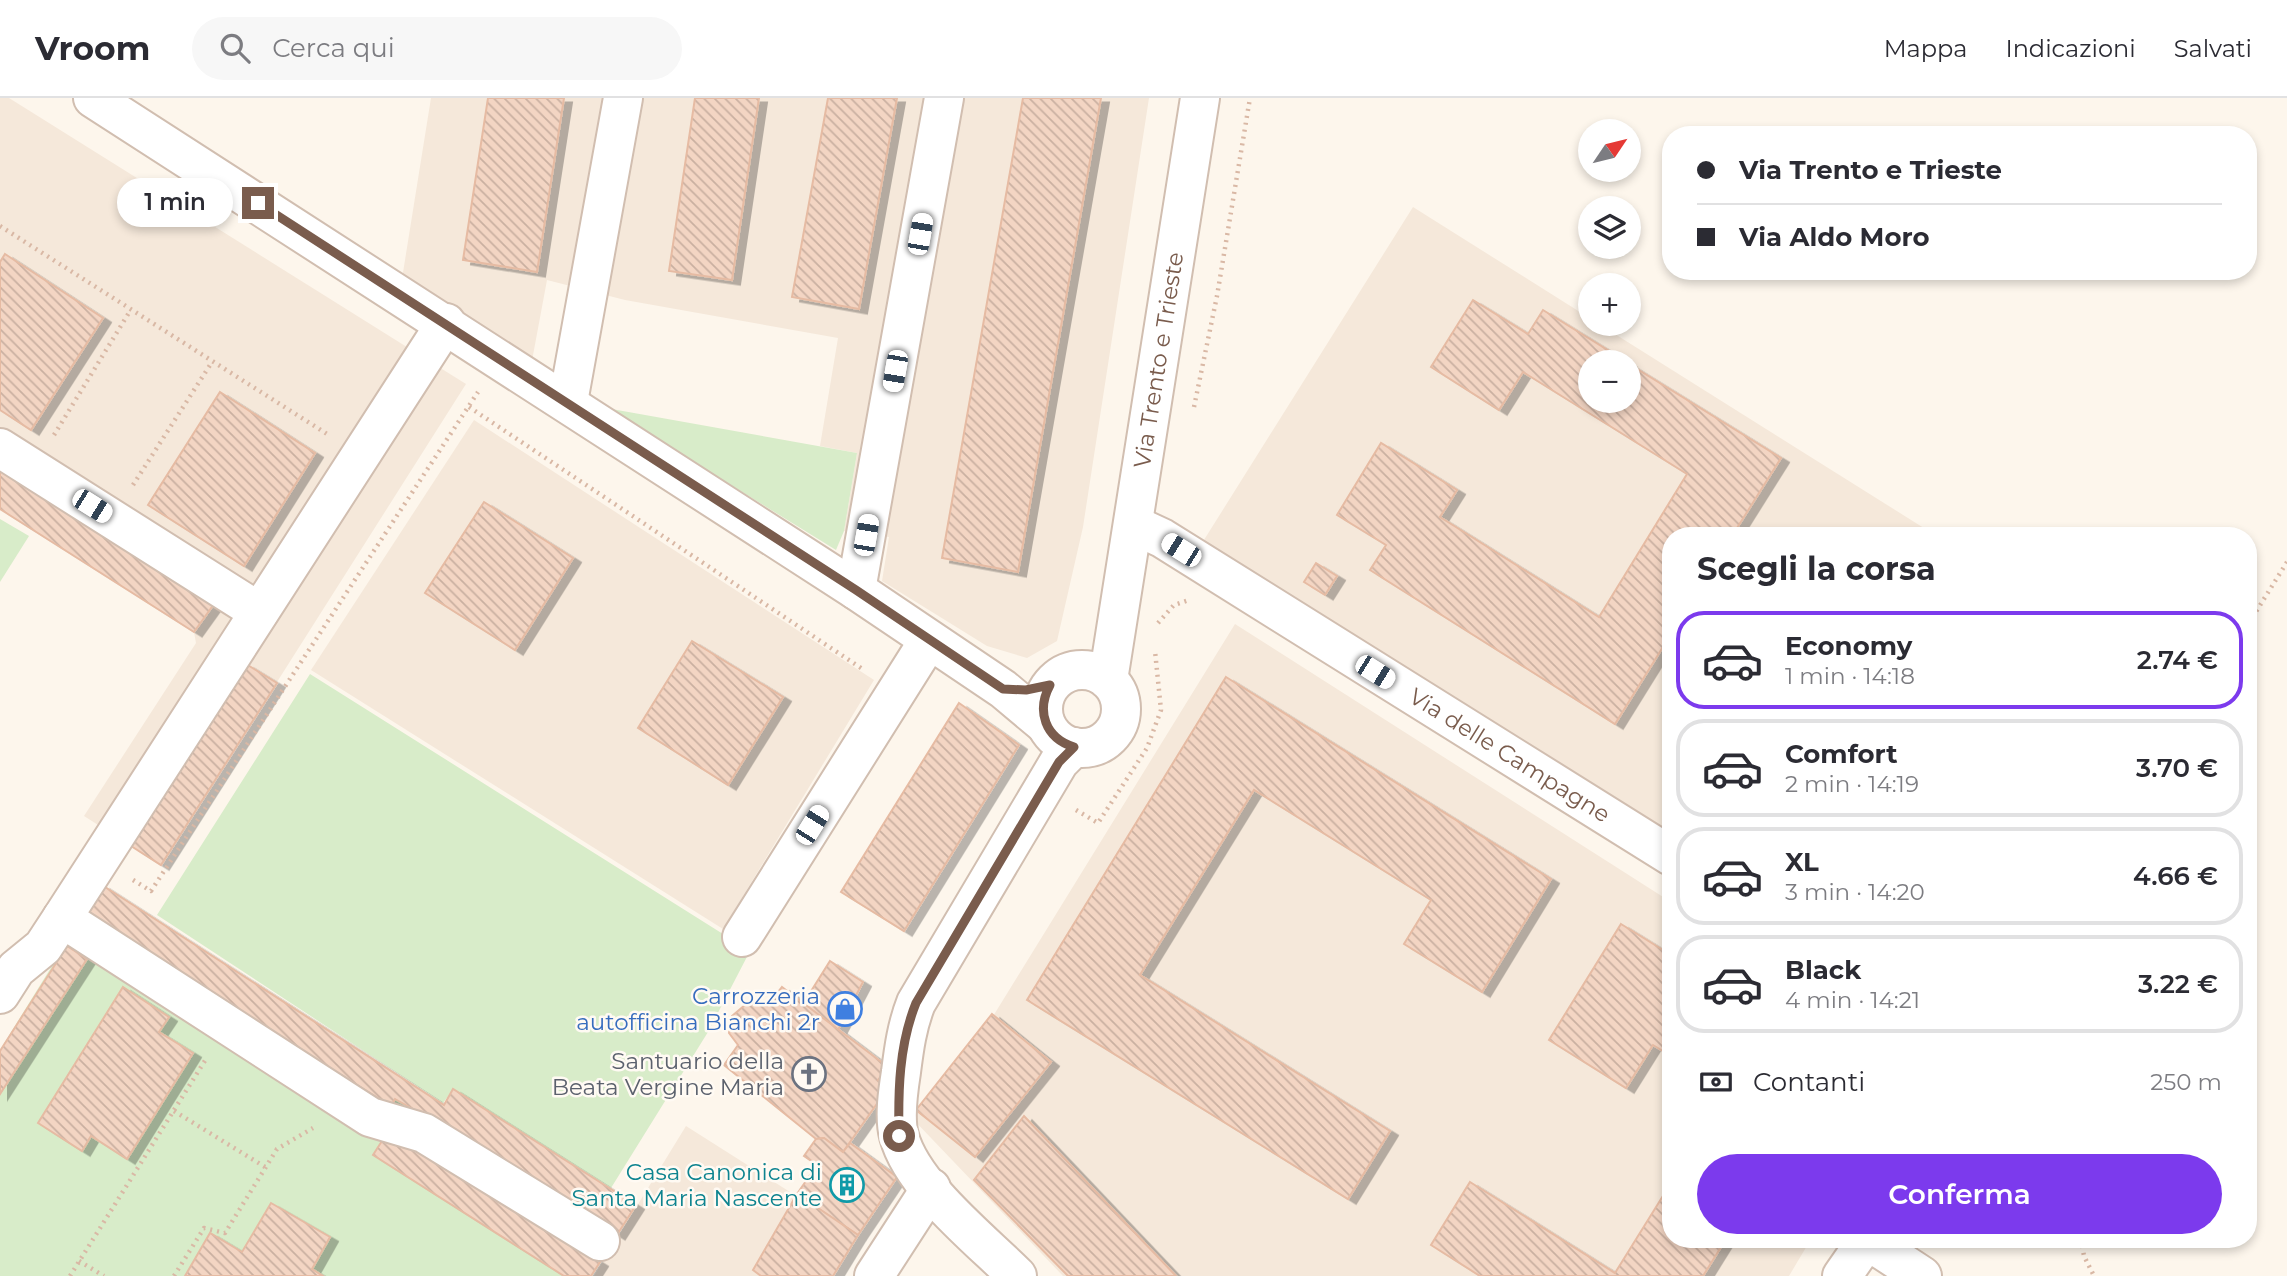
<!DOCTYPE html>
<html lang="it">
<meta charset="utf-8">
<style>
:root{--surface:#fff;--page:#f7f7f7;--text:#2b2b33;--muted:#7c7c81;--line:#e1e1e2;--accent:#7c3aed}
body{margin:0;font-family:Montserrat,sans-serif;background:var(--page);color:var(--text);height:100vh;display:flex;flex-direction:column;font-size:26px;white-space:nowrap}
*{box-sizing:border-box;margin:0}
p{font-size:23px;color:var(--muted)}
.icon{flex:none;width:38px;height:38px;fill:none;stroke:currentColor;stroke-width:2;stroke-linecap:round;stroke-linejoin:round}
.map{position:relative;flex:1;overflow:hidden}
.panel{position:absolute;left:1662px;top:429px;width:595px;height:721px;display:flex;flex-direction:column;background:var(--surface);border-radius:28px;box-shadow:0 4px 10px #0003}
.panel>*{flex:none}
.guide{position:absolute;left:1662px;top:28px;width:595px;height:154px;border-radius:28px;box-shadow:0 4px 10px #0003;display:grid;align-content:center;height:154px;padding:0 35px;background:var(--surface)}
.needle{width:46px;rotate:55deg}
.fabs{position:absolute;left:1578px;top:21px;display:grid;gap:14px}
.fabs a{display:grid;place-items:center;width:63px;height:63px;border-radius:50%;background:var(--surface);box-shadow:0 4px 10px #0003;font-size:35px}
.end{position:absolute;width:32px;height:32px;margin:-16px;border:9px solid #7a5c4d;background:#fff;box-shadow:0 0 0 4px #fff}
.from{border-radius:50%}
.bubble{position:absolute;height:49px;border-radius:24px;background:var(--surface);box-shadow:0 4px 10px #0003;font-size:23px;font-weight:600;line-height:49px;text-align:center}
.car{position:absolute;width:21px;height:42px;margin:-21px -10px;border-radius:9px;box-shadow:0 0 5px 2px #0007;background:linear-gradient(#fff 24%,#345 0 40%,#fff 0 76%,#345 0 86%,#fff 0)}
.guide b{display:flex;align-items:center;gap:24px;height:66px;font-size:26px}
.guide b+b{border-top:2px solid var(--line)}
.guide i{width:18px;height:18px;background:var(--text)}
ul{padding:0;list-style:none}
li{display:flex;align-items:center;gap:21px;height:98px;margin:0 14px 10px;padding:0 21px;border:4px solid var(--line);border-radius:28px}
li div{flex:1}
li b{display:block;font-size:26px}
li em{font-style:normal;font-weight:600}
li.current{border-color:var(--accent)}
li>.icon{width:63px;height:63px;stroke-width:1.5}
h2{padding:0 35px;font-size:32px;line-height:84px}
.pay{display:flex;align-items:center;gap:18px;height:77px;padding:0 35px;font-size:26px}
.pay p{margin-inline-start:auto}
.button{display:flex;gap:14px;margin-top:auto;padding:14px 35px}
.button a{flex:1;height:80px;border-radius:42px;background:var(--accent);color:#fff;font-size:28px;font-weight:600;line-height:80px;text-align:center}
header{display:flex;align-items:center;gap:42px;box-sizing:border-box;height:98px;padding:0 35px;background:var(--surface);border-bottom:2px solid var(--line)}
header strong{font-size:33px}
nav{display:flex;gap:38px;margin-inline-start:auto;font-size:24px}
.search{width:490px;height:63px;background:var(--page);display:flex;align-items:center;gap:18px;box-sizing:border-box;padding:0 24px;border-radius:38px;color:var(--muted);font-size:26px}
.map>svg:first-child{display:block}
.residential{fill:#f5e8da;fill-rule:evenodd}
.green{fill:#d8ecc9}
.building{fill:url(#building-back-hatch);stroke:#e6bba3;stroke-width:2;filter:url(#shadow)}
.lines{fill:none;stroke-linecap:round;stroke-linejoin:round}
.minor-casing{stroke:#d1beb0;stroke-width:42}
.path{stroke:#d9b8a5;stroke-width:4.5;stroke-dasharray:2 5;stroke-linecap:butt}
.minor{stroke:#fff;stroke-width:38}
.route{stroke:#7a5c4d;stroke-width:9}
.labels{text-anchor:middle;stroke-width:5;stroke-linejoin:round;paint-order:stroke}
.street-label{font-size:23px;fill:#7a5c4d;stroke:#fffaf3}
.shop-label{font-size:23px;fill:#366cbe;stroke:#fffaf3;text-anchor:end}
.worship-label{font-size:23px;fill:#5b616d;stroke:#fffaf3;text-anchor:end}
.culture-label{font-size:23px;fill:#0d838f;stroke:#fffaf3;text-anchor:end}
</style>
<header>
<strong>Vroom</strong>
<div class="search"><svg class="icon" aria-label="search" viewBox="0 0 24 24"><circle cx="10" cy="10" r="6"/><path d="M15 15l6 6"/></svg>Cerca qui</div>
<nav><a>Mappa</a><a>Indicazioni</a><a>Salvati</a></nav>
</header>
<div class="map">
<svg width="2287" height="1178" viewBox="0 0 2287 1178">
<defs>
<pattern id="building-back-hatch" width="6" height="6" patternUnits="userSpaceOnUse" patternTransform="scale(1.75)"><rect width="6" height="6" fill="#f3d5c3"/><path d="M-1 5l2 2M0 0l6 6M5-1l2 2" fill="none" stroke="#cab0a1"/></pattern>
<filter id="shadow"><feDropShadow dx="8" dy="4.5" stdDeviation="0" flood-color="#0004"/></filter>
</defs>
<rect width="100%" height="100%" fill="#fdf6ec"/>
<g class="residential">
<polygon points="0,0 9,0 466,286 161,767 84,718 196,545 194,534 0,411"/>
<polygon points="431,0 1149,0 1083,429 1057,543 1027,560 987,548 882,483 889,439 844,433 857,355 820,348 838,240 625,202 547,182 531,268 401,187"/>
<path d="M1413 109 1591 221V226H1599L1935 437 1671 438V763L1192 461ZM1591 264H1629V303H1591Z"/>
<polygon points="474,322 874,582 723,831 311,572"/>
<polygon points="1235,526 1671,804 1671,1141 1811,1141 1789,1178 1063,1178 910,1018 987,928"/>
<polygon points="686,1028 858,1137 833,1178 594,1178"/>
</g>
<g class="green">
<polygon points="606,310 857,355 844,433 836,452"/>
<polygon points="0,421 29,438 0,484"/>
<polygon points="310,576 750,853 708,934 611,1090 452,990 636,1107 591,1178 0,1178 0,952 102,787 444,1007 452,993 443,1005 157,817"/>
</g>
<g class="building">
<polygon points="488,0 564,0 537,174 463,162"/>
<polygon points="695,0 759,0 732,182 669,173"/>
<polygon points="828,0 897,0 859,211 792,199"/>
<polygon points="1023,0 1101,0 1018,474 942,460"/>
<polygon points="5,156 103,220 31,332 0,312 0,164"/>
<polygon points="1473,202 1528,236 1543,212 1627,264 1591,264 1591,303 1629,303 1629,266 1781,360 1732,438 1671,438 1671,536 1615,626 1370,472 1386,447 1337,417 1381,345 1457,392 1440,419 1599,519 1687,376 1523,274 1499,312 1431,269"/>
<polygon points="220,294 315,355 244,468 148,407"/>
<polygon points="0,369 214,506 194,534 0,411"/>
<polygon points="484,404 573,460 515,552 425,495"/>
<polygon points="1316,465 1337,478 1325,497 1304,484"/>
<polygon points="692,543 783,599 728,687 638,630"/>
<polygon points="246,566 277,585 161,767 131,748"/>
<polygon points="1226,579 1551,781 1482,894 1404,846 1431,802 1254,692 1140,877 1390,1033 1348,1101 1027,902"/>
<polygon points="959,605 1019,647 904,833 841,794"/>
<polygon points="102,787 444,1007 453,991 636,1107 617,1137 436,1024 395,1001 391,1008 83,817"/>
<polygon points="1621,826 1671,857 1671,958 1653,947 1626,990 1549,942"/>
<polygon points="67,848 87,861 0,996 0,953"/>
<polygon points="830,863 863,884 838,932 803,906"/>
<polygon points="123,889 169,919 159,934 193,955 127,1061 91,1038 82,1053 38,1025"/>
<polygon points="782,889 888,969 878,982 888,990 843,1054 824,1040 816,1041 724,967 738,947 729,935 732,918 745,907 755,905 767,908"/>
<polygon points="992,916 1051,964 975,1059 916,1012"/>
<polygon points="1024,1018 1176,1178 1068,1178 974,1082"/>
<polygon points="389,1032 600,1164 591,1178 564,1178 373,1057"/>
<polygon points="824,1040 843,1054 850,1045 897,1079 858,1137 797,1096 817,1067 804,1058 816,1041"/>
<polygon points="1470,1084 1615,1175 1671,1085 1671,1141 1726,1141 1703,1178 1480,1178 1431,1147"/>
<polygon points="797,1096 858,1137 833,1178 761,1178 753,1172"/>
<polygon points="271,1105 330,1139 312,1171 323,1178 185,1178 210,1135 242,1154"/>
</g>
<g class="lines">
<g class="minor-casing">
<g id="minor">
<polyline points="93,0 856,492 1003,591 1046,627"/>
<polyline points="568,304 623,0"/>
<polyline points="0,350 259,514"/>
<path id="s1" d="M1134 427 1162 440 1671 758"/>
<polyline points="856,492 944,0"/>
<circle cx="1082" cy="611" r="39"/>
<path id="s2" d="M1108 582 1200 0"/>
<polyline points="62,820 370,1019 424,1035 600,1143"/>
<polyline points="742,839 929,542"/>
<polyline points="0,896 16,871 43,849 62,820 446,225"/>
<polyline points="874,1178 931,1090"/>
<path d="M1017 1178C981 1142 912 1088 899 1038 894 1019 898 993 901 974 904 950 907 928 916 905L1059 664 1074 649"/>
<polyline points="1842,1178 1867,1142 1922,1178"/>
</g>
</g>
<g class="path">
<polyline points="0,128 327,336"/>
<polyline points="469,309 864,572"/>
<polyline points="1194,309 1217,198 1250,0"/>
<polyline points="54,337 130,213"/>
<polyline points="133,387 212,264"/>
<polyline points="1158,525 1174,507 1189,502"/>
<polyline points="2249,525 2287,464"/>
<polyline points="1076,712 1098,725 1147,650 1161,612 1155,553"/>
<polyline points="133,782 151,793 478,294"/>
<polyline points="174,1013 265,1069"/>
<polyline points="2081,1141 2084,1158 2094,1178"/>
<polyline points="79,1163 104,1178"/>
<polyline points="70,1178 206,961"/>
<polyline points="174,1178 204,1130 225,1135 277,1051 313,1030"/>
</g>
<use href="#minor" class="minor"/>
</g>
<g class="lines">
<path class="route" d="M258 105 856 492 1003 591 1026 592 1050 587C1036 613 1045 640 1074 649L1059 664 916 905C899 947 898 993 899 1038"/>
</g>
<defs>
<g id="shop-ring" transform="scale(1.75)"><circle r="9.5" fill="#fffaf3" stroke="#3f7fe0" stroke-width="1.5"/><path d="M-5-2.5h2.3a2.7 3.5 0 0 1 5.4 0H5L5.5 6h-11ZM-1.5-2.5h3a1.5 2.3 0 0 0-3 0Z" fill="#3f7fe0"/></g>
<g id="church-ring" transform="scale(1.75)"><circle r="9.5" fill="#fffaf3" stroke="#6b7280" stroke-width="1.5"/><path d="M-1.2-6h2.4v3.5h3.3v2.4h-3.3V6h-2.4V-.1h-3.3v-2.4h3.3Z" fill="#6b7280"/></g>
<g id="building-ring" transform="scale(1.75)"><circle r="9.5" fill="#fffaf3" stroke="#0f9aa8" stroke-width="1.5"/><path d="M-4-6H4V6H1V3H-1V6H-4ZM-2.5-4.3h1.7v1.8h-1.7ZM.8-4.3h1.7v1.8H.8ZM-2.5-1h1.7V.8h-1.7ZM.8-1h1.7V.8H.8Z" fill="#0f9aa8"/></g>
</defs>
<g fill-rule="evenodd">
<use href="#shop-ring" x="845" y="911"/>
<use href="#church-ring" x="809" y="976"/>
<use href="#building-ring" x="847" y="1087"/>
</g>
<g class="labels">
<g class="street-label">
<text dy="8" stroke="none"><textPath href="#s2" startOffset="324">Via Trento e Trieste</textPath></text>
<text dy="8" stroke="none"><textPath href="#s1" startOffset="441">Via delle Campagne</textPath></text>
</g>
<g class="shop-label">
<text x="820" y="906">Carrozzeria<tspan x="820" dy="26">autofficina Bianchi 2r</tspan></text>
</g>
<g class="worship-label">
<text x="784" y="971">Santuario della<tspan x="784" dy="26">Beata Vergine Maria</tspan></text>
</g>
<g class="culture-label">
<text x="822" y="1082">Casa Canonica di<tspan x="822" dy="26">Santa Maria Nascente</tspan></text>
</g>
</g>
</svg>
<div class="fabs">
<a><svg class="needle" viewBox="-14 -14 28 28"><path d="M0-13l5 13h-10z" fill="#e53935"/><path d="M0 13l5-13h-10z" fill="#7c7c81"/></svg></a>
<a><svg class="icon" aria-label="layers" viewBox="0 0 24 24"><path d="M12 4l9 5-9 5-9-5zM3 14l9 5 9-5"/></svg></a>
<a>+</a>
<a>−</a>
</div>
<i class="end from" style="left:899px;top:1038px"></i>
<i class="end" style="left:258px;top:105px"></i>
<div class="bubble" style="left:117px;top:80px;width:116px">1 min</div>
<i class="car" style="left:920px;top:136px;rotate:10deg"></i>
<i class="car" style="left:895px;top:273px;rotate:190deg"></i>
<i class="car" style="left:92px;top:408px;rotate:122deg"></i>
<i class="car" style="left:866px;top:437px;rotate:10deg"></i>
<i class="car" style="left:1181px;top:452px;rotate:302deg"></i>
<i class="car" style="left:1375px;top:574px;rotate:122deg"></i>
<i class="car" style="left:812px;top:727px;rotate:32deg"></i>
<div class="guide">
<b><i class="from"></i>Via Trento e Trieste</b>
<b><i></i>Via Aldo Moro</b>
</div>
<section class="panel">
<h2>Scegli la corsa</h2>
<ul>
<li class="current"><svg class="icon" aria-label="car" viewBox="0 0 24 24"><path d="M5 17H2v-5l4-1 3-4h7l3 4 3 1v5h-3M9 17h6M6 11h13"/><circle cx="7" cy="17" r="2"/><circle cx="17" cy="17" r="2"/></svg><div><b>Economy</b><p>1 min · 14:18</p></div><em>2.74 €</em></li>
<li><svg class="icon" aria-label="car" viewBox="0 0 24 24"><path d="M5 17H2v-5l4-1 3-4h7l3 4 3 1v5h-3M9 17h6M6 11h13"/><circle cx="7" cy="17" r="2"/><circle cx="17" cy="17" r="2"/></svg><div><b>Comfort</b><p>2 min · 14:19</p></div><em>3.70 €</em></li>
<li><svg class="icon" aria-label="car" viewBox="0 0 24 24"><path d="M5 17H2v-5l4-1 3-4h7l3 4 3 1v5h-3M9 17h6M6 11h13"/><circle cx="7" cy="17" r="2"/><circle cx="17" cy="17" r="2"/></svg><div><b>XL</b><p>3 min · 14:20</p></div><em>4.66 €</em></li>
<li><svg class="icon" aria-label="car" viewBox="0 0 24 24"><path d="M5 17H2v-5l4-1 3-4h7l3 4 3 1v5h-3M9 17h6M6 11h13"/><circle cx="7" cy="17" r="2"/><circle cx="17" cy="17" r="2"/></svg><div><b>Black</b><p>4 min · 14:21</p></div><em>3.22 €</em></li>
</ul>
<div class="pay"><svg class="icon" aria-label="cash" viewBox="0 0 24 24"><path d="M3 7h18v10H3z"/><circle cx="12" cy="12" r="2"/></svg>Contanti<p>250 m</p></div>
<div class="button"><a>Conferma</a></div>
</section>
</div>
